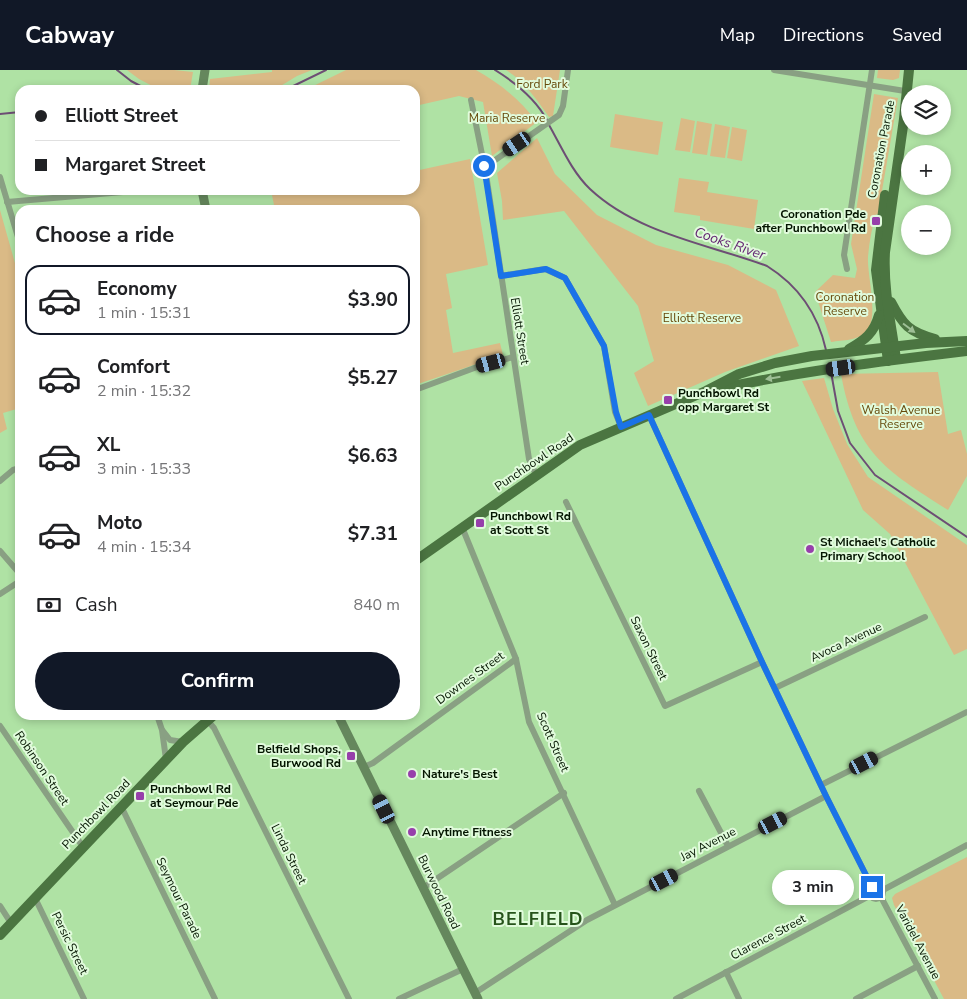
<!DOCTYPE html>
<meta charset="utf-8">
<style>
:root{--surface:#fff;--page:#f2f2f2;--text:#202124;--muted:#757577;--line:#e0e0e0;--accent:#111827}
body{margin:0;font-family:"Nunito Sans",sans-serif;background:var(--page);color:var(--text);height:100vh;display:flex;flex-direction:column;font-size:19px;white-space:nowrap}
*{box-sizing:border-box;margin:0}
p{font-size:16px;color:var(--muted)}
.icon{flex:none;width:28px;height:28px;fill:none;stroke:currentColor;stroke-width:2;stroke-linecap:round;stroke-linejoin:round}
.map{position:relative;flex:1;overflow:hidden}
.side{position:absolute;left:15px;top:135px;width:405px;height:515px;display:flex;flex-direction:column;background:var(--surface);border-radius:15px;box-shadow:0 2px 8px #0003}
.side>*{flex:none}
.top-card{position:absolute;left:15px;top:15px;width:405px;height:110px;border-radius:15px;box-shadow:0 2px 8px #0003;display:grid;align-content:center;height:110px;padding:0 20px;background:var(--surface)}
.tools{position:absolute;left:901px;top:15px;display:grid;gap:10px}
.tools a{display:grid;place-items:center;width:50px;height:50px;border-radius:50%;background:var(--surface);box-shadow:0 2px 8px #0003;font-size:25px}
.end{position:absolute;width:22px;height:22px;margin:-11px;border:6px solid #1a73e8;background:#fff;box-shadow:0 0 0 2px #fff}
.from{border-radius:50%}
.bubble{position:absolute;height:35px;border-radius:18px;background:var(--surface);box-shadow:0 2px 8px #0003;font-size:16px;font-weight:700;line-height:35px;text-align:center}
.car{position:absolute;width:15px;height:30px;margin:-15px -8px;border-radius:6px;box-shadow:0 0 4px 1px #0007;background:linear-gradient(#222 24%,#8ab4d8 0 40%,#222 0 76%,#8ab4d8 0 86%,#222 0)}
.top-card b{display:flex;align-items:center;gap:18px;height:48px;font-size:19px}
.top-card b+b{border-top:1px solid var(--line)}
.top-card i{width:12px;height:12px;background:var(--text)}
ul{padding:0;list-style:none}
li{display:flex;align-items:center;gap:15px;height:70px;margin:0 10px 8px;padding:0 10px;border:2px solid transparent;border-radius:15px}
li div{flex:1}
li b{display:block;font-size:19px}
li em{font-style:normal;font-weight:700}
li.current{border-color:var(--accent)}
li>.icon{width:45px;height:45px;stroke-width:1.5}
h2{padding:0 20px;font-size:22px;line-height:60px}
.pay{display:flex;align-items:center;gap:12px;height:55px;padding:0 20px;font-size:19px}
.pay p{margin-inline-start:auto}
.action{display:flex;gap:10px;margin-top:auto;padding:10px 20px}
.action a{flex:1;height:58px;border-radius:30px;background:var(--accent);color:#fff;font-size:20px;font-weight:700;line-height:58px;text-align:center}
header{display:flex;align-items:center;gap:30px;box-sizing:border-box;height:70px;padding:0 25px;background:var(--accent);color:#fff}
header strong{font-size:24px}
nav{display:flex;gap:28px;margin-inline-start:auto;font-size:18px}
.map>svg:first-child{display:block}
.green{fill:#daba86}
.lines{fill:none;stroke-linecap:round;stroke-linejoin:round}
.stream{stroke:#6d4e74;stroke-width:2}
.street{stroke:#89a083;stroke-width:6}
.secondary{stroke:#65875d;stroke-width:9}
.primary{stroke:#4b7541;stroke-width:10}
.oneway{fill:#9ebf96}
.route{stroke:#1a73e8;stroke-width:6}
.poi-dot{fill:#973fab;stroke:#e1fbdc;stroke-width:2}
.labels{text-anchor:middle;stroke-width:4;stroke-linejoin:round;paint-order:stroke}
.park-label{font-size:12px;fill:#66490a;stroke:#e1fbdc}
.street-label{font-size:12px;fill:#041501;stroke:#e1fbdc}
.poi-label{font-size:12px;font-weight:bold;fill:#041501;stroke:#e1fbdc;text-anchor:start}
.water-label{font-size:14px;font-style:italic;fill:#632472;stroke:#e1fbdc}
.district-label{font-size:18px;font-weight:bold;letter-spacing:1px;fill:#26531a;stroke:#e1fbdc}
</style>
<header>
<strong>Cabway</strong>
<nav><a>Map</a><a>Directions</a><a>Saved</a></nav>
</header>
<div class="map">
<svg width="967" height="929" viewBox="0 0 967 929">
<rect width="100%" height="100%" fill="#afe2a4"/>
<g class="green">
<polygon points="127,0 174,0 193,2 190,20 160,20 139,9"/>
<polygon points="272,0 312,0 297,6 274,20 209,20 210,9 272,2"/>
<path d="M346 0H476C501 14 520 30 537 52L492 86 483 32 459 26 415 36V20H305Z"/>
<path d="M506 0H560L553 46 549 47C537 30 524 11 506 0Z"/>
<polygon points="878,0 900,0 899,8 893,10 877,8"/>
<path d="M874 24 898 28 878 144 875 145C872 159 869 173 868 187 867 206 879 246 867 261 858 271 843 270 831 272L815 222 833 205 855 208 857 199 851 174Z"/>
<polygon points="615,44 663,52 658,85 610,77"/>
<polygon points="681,48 695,51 690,82 675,80"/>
<polygon points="697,51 712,54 707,85 692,83"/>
<polygon points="715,54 730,57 725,88 710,86"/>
<polygon points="732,57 747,60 742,91 727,88"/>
<polygon points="537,68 555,104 597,145 656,175 728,195 776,220 799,276 725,302 648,336 634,303 654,291 638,236 564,141 503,150 502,131 497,103"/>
<polygon points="470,89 488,195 446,204 452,238 446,240 453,283 500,273 503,285 415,315 415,140 275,140 271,120 415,120 415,101"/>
<polygon points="679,108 709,112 707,122 758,130 754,159 700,150 700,146 674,142"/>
<polygon points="0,140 20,211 20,338 3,343 7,359 0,363"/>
<path d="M938 302 948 364 961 360 967 384V406L948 440C885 400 855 382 841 304Z"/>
<polygon points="824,308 833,339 847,374 868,407 967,475 967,579 954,585 890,464 863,440 802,311"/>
<polygon points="967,787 967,929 944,929 894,835 892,828 895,824"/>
</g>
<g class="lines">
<g class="stream">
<polyline points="117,0 131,11 148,20"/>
<path d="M495 0C516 13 535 28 547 50"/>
<polyline points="285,20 326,0"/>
<polyline points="0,44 20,42"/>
<path d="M549 55C561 76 572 102 590 119 638 164 708 174 767 196 799 216 818 244 826 280"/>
<polyline points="831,302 838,341 850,373 875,405 967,467"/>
</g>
<g class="street">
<polyline points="774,0 905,21"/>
<polyline points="471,30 486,104 529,389 536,405"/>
<polyline points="486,104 491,93 559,45 563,36 568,0"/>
<polyline points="0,107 20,174"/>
<polyline points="7,132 146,120"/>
<polyline points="847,199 844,185 872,0"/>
<polyline points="501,206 545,199 565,208 604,276 615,342 621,357"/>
<polyline points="415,320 477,297 513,287"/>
<polyline points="649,345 762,592 826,726 872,817"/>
<polyline points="0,411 13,400 20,398"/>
<polyline points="566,432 665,636 762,592"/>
<polyline points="462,457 516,589 529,652 615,835"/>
<polyline points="0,481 20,504"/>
<polyline points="0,524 20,511"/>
<polyline points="775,618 925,547"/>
<polyline points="143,645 153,645"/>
<polyline points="157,645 162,660 166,689"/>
<polyline points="208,651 214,658 349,929"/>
<polyline points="0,656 83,777"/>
<polyline points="163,661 170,670 183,672"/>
<polyline points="364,697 373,693 516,589"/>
<polyline points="821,715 967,642"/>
<polyline points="699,721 728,776"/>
<polyline points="121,736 215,929"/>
<circle cx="876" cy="822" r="7"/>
<polyline points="423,818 564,723"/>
<polyline points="883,820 967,775"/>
<polyline points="881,827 935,929"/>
<polyline points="35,828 84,929"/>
<polyline points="0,836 11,853"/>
<polyline points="726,902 739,929"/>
<polyline points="475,923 587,850 826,726"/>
<polyline points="399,929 463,899"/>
<polyline points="676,929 871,825"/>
<polyline points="856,929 918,896"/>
</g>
<g class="secondary">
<polyline points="202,20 205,0"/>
<polyline points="202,120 206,140"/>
<polyline points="338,645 478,929"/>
</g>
<g class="primary">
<polyline points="885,125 876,200 888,291"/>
<path d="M891 232C903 255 909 262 935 269"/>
<path d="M849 279C865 270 874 263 879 245"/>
<path d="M896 289C891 254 883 218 885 182L904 49 909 0"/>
<path d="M719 319C801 301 884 291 967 281"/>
<polyline points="415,491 580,375 706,321 739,304 775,293 812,286 926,273 967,271"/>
<polyline points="0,865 183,672 214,645"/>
</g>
</g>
<defs><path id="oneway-solid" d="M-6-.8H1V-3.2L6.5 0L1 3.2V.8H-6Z" transform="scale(1.25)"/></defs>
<g class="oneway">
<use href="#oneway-solid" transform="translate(909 258) rotate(37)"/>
<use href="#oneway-solid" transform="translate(773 308) rotate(171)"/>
</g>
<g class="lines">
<polyline class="route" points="484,96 501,206 546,199 565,208 604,276 616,342 621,357 649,345 762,592 826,726 872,817"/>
</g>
<g class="poi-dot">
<rect x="871" y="146" width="10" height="10" rx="2.5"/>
<rect x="663" y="325" width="10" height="10" rx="2.5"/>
<rect x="475" y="448" width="10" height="10" rx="2.5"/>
<circle cx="810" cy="479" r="5"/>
<rect x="346" y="681" width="10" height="10" rx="2.5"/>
<circle cx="412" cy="704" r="5"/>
<rect x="135" y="721" width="10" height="10" rx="2.5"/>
<circle cx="412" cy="762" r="5"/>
</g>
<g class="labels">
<g class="park-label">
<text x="542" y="18">Ford Park</text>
<text x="507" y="52">Maria Reserve</text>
<text x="845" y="231">Coronation<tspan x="845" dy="14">Reserve</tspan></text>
<text x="702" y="252">Elliott Reserve</text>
<text x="901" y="344">Walsh Avenue<tspan x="901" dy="14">Reserve</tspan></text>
</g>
<g class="street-label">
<text transform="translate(881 79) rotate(-79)" y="4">Coronation Parade</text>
<text transform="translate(520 261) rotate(81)" y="4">Elliott Street</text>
<text transform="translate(534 392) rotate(-34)" y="4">Punchbowl Road</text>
<text transform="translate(846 572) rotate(-25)" y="4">Avoca Avenue</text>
<text transform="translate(649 578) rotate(64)" y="4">Saxon Street</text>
<text transform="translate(470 608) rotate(-36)" y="4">Downes Street</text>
<text transform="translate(553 672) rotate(66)" y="4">Scott Street</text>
<text transform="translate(42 698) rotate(56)" y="4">Robinson Street</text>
<text transform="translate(96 744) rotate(-46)" y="4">Punchbowl Road</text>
<text transform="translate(708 774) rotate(-27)" y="4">Jay Avenue</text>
<text transform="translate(289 784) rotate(64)" y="4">Linda Street</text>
<text transform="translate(439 822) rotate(64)" y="4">Burwood Road</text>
<text transform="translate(179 828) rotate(64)" y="4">Seymour Parade</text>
<text transform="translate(768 867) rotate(-28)" y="4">Clarence Street</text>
<text transform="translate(918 872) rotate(62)" y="4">Varidel Avenue</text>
<text transform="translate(70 873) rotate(64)" y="4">Persic Street</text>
</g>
<g class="poi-label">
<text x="866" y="148" text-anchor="end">Coronation Pde<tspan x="866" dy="14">after Punchbowl Rd</tspan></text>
<text x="678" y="327">Punchbowl Rd<tspan x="678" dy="14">opp Margaret St</tspan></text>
<text x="490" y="450">Punchbowl Rd<tspan x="490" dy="14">at Scott St</tspan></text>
<text x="820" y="476">St Michael's Catholic<tspan x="820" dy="14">Primary School</tspan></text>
<text x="341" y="683" text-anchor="end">Belfield Shops,<tspan x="341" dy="14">Burwood Rd</tspan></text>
<text x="422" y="708">Nature's Best</text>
<text x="150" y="723">Punchbowl Rd<tspan x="150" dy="14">at Seymour Pde</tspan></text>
<text x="422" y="766">Anytime Fitness</text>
</g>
<g class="water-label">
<text transform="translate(730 173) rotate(19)" y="5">Cooks River</text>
</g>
<g class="district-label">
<text x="538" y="855">BELFIELD</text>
</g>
</g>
</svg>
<div class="tools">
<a><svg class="icon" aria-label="layers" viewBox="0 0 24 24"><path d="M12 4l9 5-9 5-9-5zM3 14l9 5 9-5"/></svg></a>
<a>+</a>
<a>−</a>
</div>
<i class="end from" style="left:484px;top:96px"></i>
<i class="end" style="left:872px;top:817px"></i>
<div class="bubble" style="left:772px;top:800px;width:82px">3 min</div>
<i class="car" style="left:517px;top:74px;rotate:236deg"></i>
<i class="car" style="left:491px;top:293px;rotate:255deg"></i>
<i class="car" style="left:841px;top:298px;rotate:262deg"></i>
<i class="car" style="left:864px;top:693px;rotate:63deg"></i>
<i class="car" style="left:384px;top:739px;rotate:334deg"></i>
<i class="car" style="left:773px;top:753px;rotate:63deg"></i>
<i class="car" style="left:664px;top:810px;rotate:63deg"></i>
<div class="top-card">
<b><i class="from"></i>Elliott Street</b>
<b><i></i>Margaret Street</b>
</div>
<section class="side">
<h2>Choose a ride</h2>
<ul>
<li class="current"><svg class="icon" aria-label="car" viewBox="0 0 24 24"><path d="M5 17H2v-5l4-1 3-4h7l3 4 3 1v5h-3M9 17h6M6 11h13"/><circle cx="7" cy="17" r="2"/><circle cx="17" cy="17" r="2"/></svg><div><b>Economy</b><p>1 min · 15:31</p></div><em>$3.90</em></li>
<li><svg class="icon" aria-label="car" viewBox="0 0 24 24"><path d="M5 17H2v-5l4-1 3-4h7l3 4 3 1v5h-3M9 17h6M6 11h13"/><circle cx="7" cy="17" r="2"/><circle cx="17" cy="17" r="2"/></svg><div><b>Comfort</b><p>2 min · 15:32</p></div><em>$5.27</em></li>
<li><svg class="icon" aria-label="car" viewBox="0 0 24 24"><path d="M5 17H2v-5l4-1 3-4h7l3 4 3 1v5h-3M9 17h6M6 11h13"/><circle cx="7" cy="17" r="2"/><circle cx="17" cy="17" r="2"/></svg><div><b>XL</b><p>3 min · 15:33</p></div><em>$6.63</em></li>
<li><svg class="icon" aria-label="car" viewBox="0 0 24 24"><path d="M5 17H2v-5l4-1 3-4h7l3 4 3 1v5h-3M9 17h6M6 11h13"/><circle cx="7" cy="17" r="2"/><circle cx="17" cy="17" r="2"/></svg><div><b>Moto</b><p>4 min · 15:34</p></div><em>$7.31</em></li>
</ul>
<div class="pay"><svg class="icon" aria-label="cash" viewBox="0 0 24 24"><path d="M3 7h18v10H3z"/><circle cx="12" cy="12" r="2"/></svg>Cash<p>840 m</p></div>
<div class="action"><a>Confirm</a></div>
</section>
</div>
